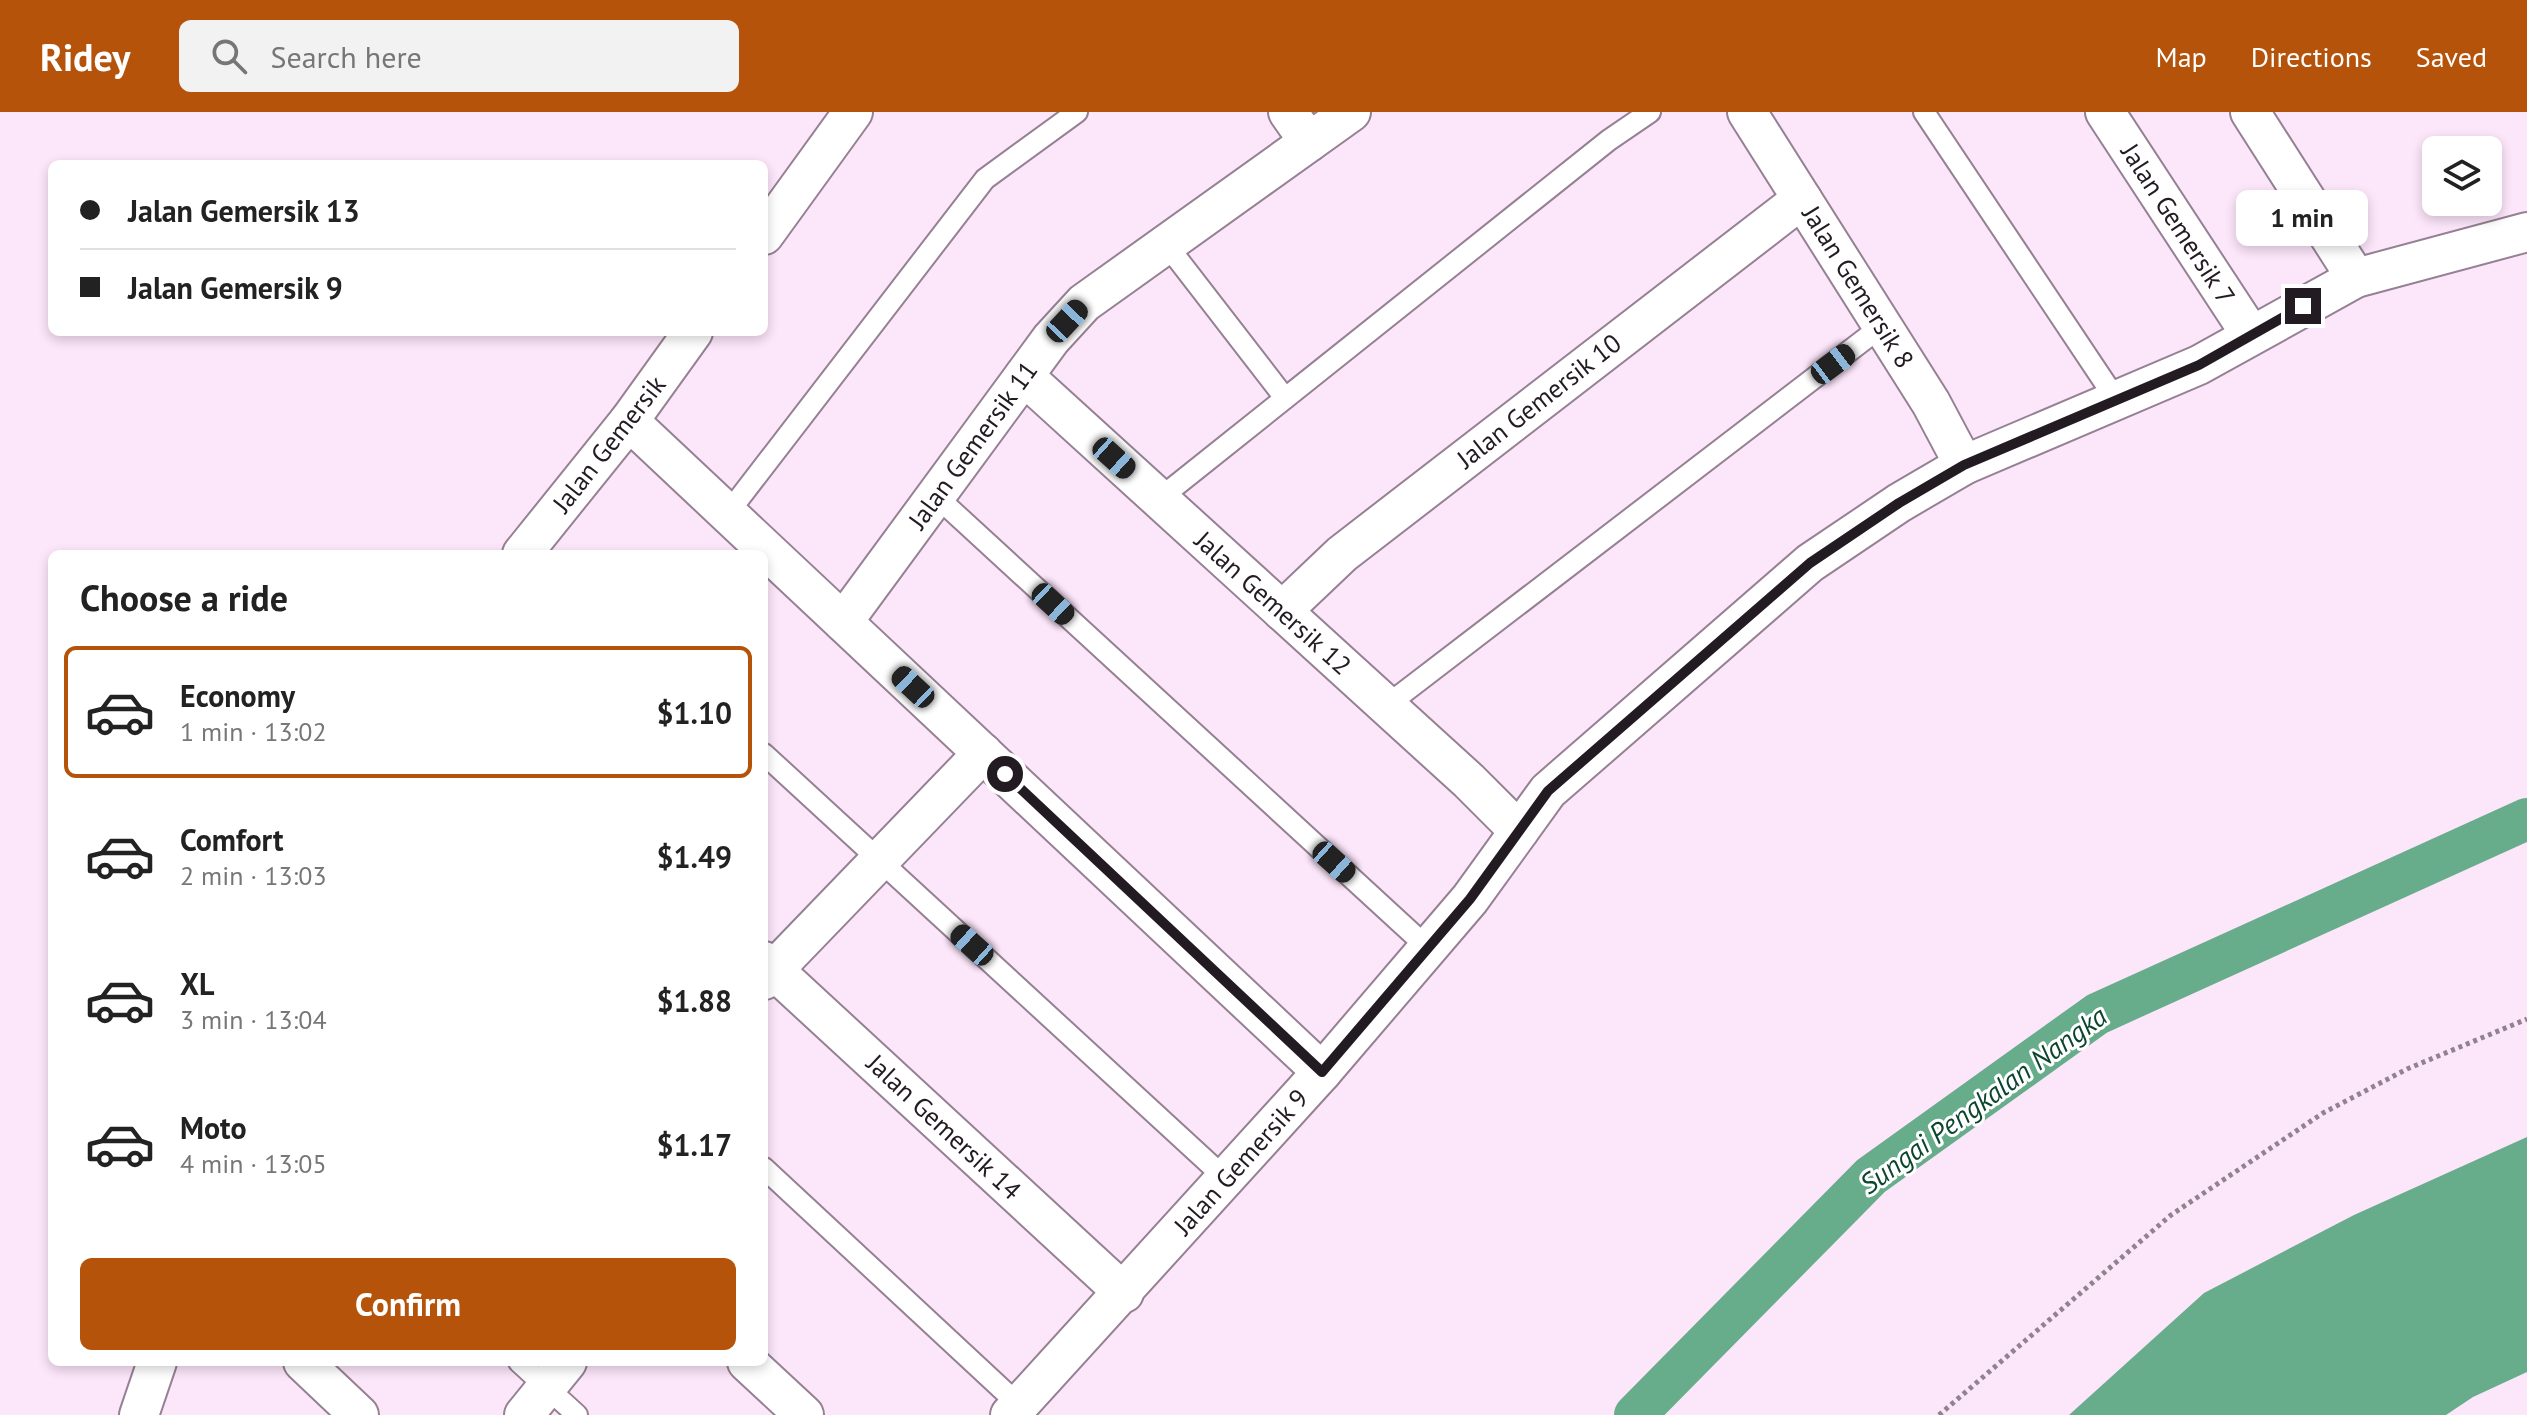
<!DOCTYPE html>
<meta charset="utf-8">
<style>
:root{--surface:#fff;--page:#f2f2f2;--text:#222;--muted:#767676;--line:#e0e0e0;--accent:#b45309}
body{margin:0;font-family:"PT Sans",sans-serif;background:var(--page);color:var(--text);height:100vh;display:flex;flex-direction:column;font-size:30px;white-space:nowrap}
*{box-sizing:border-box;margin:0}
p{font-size:26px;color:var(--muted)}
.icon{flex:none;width:44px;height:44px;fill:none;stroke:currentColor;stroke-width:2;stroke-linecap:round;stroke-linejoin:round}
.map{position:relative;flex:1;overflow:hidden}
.details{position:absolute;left:48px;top:438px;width:720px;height:816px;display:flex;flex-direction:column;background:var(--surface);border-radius:12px;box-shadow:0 4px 12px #0003}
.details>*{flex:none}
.banner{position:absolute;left:48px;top:48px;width:720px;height:176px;border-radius:12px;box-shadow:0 4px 12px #0003;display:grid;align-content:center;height:176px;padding:0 32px;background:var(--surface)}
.fabs{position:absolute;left:2422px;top:24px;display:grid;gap:16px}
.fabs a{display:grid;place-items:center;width:80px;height:80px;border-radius:12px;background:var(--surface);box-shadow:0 4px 12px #0003;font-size:40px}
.end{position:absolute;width:36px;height:36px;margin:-18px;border:10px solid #231b22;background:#fff;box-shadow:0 0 0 4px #fff}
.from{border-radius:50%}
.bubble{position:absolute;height:56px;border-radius:12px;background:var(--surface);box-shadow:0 4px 12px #0003;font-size:26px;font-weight:700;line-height:56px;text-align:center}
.car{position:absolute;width:24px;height:48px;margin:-24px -12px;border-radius:10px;box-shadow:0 0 6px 2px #0007;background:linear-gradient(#222 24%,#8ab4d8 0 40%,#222 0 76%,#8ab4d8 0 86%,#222 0)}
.banner b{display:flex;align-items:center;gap:28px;height:76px;font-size:30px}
.banner b+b{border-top:2px solid var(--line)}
.banner i{width:20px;height:20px;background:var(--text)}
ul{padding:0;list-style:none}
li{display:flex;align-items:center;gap:24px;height:132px;margin:0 16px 12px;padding:0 16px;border:4px solid transparent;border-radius:12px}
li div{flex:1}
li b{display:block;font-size:30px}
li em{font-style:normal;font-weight:700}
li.on{border-color:var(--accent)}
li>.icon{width:72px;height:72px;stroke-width:1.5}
h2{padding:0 32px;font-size:36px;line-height:96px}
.primary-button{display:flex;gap:16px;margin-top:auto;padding:16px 32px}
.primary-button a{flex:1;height:92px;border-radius:12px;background:var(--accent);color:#fff;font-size:32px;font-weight:700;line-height:92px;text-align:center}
header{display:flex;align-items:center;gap:48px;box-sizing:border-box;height:112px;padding:0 40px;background:var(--accent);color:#fff}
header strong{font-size:38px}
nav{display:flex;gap:44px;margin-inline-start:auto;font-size:28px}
.search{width:560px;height:72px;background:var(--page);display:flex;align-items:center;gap:20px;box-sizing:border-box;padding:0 28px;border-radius:12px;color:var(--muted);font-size:30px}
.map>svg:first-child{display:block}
.water{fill:#68ad8b}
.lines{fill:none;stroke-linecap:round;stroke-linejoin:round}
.canal{stroke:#68ad8b;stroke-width:42}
.service-casing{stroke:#958193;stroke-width:24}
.minor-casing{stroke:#958193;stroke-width:42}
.path{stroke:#91828f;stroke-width:5;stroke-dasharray:4 4;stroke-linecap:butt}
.service{stroke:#fff;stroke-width:20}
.minor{stroke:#fff;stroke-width:38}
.route{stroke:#231b22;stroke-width:10}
.labels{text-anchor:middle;stroke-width:6;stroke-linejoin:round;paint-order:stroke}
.street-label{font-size:26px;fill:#231b22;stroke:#fff}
.water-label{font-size:28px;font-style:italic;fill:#0b452e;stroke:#fff}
</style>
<header>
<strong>Ridey</strong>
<div class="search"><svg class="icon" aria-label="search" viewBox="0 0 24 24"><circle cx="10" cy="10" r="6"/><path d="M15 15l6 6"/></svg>Search here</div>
<nav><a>Map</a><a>Directions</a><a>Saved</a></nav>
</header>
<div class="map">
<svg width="2527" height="1303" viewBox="0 0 2527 1303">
<rect width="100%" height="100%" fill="#fce6fa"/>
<polygon class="water" points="2527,1025 2527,1260 2473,1285 2446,1303 2069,1303 2204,1181 2354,1103"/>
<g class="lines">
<polyline class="canal" points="1635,1303 1871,1064 2097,902 2527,707"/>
<g class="service-casing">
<g id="service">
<polyline points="1924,0 2117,289"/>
<polyline points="1166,132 1285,286"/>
<polyline points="936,384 1428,836"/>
<polyline points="1159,387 1609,28 1650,0"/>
<polyline points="728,401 985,67 1077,0"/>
<polyline points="1386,594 1882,214"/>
<polyline points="764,642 1226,1067"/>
<polyline points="764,1056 1019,1293"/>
<polyline points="519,1250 577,1303"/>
</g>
</g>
<g class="minor-casing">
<g id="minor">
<polyline points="1288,0 1309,30"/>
<polyline points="1747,0 1931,291 1964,353"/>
<polyline points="2105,0 2251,223"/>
<polyline points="2250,0 2356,166"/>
<polyline points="764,123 853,0"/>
<polyline points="1024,264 1469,669 1519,719"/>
<polyline points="629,309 1322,960"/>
<polyline points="522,442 629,309 693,220"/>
<polyline points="1282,499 1342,442 1802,87"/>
<polyline points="843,510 1051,227 1084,191 1351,0"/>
<polyline points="764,849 1124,1181"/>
<polyline points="764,868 983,641"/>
<polyline points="303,1250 359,1303"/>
<polyline points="747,1250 804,1303"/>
<polyline points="139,1303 157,1250"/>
<polyline points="524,1303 567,1250"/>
<polyline points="1010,1303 1322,960 1470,787 1548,679 1810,451 1899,391 1964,353 2199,253 2356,166 2527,120"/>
</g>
</g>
<polyline class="path" points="1939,1303 2171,1103 2323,1001 2407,957 2527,907"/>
<use href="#service" class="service"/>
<use href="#minor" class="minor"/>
</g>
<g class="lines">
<polyline class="route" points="1005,662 1322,960 1470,787 1548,679 1810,451 1899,391 1964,353 2199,253 2303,194"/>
</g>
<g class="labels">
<g class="street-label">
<text transform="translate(2178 112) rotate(57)" y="9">Jalan Gemersik 7</text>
<text transform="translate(1858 175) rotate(58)" y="9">Jalan Gemersik 8</text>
<text transform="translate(1539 289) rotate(-38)" y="9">Jalan Gemersik 10</text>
<text transform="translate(609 332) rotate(-52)" y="9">Jalan Gemersik</text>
<text transform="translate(973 333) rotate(-54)" y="9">Jalan Gemersik 11</text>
<text transform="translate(1273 491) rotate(42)" y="9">Jalan Gemersik 12</text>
<text transform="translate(944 1015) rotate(43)" y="9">Jalan Gemersik 14</text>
<text transform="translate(1241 1050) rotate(-48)" y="9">Jalan Gemersik 9</text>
</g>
<g class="water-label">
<text transform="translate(1983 988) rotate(-36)" y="10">Sungai Pengkalan Nangka</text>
</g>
</g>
</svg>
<div class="fabs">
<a><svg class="icon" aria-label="layers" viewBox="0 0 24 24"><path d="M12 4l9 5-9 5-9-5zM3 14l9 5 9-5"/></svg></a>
</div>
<i class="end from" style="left:1005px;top:662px"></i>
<i class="end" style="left:2303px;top:194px"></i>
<div class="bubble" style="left:2236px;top:78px;width:132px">1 min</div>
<i class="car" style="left:1067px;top:209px;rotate:43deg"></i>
<i class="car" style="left:1833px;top:252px;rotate:53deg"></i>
<i class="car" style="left:1114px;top:346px;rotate:132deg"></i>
<i class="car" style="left:1053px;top:492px;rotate:133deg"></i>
<i class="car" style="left:913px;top:575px;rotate:313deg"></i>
<i class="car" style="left:1334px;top:750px;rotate:132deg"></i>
<i class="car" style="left:972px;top:833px;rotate:312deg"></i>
<div class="banner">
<b><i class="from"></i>Jalan Gemersik 13</b>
<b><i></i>Jalan Gemersik 9</b>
</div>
<section class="details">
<h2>Choose a ride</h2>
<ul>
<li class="on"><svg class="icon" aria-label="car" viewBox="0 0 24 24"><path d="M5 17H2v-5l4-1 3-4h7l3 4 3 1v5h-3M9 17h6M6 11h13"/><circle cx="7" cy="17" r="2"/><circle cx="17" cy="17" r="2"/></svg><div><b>Economy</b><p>1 min · 13:02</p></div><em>$1.10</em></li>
<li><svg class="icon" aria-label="car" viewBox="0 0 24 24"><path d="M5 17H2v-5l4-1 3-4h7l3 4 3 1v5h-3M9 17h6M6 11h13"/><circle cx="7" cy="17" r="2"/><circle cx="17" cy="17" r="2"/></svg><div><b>Comfort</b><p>2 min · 13:03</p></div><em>$1.49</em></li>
<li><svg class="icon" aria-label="car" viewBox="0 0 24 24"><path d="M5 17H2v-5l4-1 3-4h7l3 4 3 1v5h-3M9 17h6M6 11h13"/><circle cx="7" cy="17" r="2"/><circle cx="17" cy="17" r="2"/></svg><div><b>XL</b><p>3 min · 13:04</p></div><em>$1.88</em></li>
<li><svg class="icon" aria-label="car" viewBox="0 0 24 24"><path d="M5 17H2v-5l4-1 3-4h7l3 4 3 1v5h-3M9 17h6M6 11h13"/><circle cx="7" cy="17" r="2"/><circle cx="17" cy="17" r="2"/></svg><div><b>Moto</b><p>4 min · 13:05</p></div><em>$1.17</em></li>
</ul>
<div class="primary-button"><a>Confirm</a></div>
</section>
</div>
